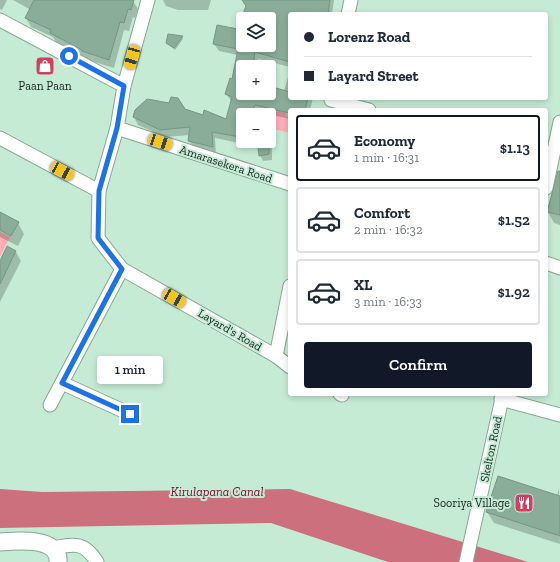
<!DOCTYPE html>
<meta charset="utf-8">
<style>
:root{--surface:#fff;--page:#f6f6f7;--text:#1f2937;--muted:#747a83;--line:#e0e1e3;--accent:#111827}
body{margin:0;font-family:"Zilla Slab",serif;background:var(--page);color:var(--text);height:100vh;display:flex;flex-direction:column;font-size:15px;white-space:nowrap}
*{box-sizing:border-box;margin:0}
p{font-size:13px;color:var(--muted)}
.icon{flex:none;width:22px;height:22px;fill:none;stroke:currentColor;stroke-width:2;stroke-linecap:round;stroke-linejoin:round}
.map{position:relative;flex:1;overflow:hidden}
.side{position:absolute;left:288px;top:108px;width:260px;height:288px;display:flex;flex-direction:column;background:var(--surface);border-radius:4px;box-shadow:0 2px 6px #0003}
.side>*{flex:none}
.top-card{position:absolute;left:288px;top:12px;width:260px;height:88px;border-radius:4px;box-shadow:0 2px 6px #0003;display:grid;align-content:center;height:88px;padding:0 16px;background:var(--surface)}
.fabs{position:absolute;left:236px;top:12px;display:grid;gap:8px}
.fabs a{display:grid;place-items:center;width:40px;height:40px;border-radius:4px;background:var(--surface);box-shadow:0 2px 6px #0003;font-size:20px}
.end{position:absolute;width:18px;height:18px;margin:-9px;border:5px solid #1a73e8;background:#fff;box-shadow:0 0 0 2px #fff}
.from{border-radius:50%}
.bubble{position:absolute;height:28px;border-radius:4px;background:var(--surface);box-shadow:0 2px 6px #0003;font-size:13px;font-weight:600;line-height:28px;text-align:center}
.car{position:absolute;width:12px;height:24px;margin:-12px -6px;border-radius:5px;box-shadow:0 0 3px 1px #0007;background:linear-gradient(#f5c518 24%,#345 0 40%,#f5c518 0 76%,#345 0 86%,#f5c518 0)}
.top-card b{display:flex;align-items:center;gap:14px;height:38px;font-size:15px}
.top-card b+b{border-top:1px solid var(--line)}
.top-card i{width:10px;height:10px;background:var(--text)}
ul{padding:7px 0 0;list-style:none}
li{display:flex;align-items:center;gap:12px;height:66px;margin:0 8px 6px;padding:0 8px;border:2px solid var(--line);border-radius:4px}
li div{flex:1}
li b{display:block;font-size:15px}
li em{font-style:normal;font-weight:600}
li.active{border-color:var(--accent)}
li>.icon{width:36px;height:36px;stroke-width:1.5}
.action{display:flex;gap:8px;margin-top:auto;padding:8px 16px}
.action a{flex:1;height:46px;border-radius:4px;background:var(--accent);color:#fff;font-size:16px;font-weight:600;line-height:46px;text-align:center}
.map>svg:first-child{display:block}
.green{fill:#feaeb7}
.water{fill:#cb707c}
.shadow{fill:#0003;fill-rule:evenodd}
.building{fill:#8aad99;stroke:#749683}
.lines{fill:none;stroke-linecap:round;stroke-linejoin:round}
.minor-casing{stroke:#85a794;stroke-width:15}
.tertiary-casing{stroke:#85a794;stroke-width:19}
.minor{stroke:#fff;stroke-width:13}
.tertiary{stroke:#fff;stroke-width:17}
.route{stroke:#1a73e8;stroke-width:5}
.labels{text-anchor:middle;stroke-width:4;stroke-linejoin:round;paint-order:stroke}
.poi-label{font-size:12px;fill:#17241d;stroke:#c6ebd5}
.street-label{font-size:12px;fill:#17241d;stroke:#c6ebd5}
.water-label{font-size:13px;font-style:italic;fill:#7e0a2d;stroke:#c6ebd5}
</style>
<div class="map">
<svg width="560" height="562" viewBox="0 0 560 562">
<rect width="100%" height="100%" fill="#c6ebd5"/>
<g class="green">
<polygon points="258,109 273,113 273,109 286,112 285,116 290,118 290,133 269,128 269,115 258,115"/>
<polygon points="0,232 10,237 0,257"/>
</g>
<polygon class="water" points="0,489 42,492 290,489 528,562 388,562 271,523 0,528"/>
<g class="shadow">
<polygon points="0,0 7,0 2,10 0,9"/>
<polygon points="13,0 131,0 133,1 138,9 135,18 133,17 129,31 124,30 114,68 88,60 56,42 53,37 31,27 26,18 31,10"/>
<polygon points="163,0 211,0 208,10 178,10 166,6"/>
<path d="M243 0H334L332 14H290V67L258 59V67H243V93H269V87L284 91 290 70V98H313L310 110H290V119L260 112 258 115H243V141H245L244 144 215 138 216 154 193 148 189 140 190 135 165 137 138 125 134 117 184 110 204 116 226 120 232 102 226 94 233 80 238 55 219 51 214 44 238 30 246 7ZM243 19H269V45H243Z"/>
<polygon points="182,37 183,39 175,50 167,43"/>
<polygon points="269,133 272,138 272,160 263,161 260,155 258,141 269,141"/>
<polygon points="560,173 560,225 554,223 548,212"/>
<polygon points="0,213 18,223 24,234 18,246 0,237"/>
<polygon points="8,247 16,252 21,261 0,302 0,263"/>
<polygon points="559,488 560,544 494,523 487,512 557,496"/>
</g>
<g class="building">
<polygon points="34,0 134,0 131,10 128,9 124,23 120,22 109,60 82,51 82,50 50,33 51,30 25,18"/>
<polygon points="242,0 330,0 328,14 290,14 290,62 255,52 253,67 243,67 243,93 269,93 269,86 290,92 290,98 308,98 305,110 290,110 290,113 255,105 250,115 243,115 243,130 240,137 212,132 213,147 188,141 190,127 160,130 133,117 135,110 147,99 169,103 171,97 178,98 185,109 203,115 204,110 226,119 232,97 225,94 230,78 232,79 238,49 213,44 217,25 243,30 243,45 269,45 269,19 241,19 246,6"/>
<polygon points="168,34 183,36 174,48 166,43"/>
<polygon points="257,141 269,141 269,154 259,156"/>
<polygon points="558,171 560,171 560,215 547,212"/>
<polygon points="0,212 19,222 11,236 0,230"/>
<polygon points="7,246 16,251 0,284 0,261"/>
<polygon points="498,476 560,496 560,536 486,512"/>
</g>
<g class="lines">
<g class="minor-casing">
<g id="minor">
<polyline points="148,0 124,86 117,128 99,191 98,238 122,269 276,356 290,367"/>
<polyline points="348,14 351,0"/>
<polyline points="0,20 124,86"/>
<polyline points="331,100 369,110"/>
<polyline points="117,128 290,184"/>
<polyline points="0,138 99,191"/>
<polyline points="546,188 560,122"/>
<polyline points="546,263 560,268"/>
<polyline points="276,356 290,286"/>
<polyline points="62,383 130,414"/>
<polyline points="340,394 342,395"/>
<polyline points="501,399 560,415"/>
<polyline points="50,405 122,269"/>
<path d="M52 548C74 544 84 541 97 562"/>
<polyline points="466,562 503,394"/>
</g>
</g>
<g class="tertiary-casing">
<path id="tertiary" d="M0 542C15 541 60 536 58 562"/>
</g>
<use href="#minor" class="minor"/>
<use href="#tertiary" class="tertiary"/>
</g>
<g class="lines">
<polyline class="route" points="69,56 124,86 117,128 99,191 98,238 122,269 62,383 130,414"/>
</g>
<defs>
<g id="shop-square" transform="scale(1)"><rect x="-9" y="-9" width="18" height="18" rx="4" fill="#cf3f5e" stroke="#c6ebd5"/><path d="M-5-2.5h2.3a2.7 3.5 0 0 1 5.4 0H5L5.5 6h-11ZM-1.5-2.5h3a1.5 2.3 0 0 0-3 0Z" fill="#fff"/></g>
<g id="restaurant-square" transform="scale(1)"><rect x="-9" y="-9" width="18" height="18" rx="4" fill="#cf3f5e" stroke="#c6ebd5"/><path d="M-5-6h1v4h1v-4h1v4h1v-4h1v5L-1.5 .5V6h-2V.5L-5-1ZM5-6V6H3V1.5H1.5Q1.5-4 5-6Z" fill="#fff"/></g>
</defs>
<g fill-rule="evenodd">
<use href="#shop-square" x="45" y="66"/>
<use href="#restaurant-square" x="524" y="503"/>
</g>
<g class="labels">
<g class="poi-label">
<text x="45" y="90">Paan Paan</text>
<text x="510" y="507" text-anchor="end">Sooriya Village</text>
</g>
<g class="street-label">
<text transform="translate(226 164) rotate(18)" y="4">Amarasekera Road</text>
<text transform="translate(230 330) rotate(30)" y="4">Layard's Road</text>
<text transform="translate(491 449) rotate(-78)" y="4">Skelton Road</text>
</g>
<g class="water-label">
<text x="217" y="496">Kirulapana Canal</text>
</g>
</g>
</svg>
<div class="fabs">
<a><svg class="icon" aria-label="layers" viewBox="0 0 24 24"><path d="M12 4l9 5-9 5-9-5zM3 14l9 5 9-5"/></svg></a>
<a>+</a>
<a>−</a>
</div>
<i class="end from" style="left:69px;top:56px"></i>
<i class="end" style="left:130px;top:414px"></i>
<div class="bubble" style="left:97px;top:356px;width:66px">1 min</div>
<i class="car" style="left:132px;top:57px;rotate:196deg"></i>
<i class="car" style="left:160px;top:142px;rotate:108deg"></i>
<i class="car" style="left:62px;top:171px;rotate:118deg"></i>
<i class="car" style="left:174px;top:298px;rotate:120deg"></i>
<div class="top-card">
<b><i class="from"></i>Lorenz Road</b>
<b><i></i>Layard Street</b>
</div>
<section class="side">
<ul>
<li class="active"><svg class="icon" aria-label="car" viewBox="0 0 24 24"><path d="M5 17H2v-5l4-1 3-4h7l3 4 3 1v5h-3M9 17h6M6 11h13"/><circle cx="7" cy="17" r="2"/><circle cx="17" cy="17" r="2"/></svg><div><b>Economy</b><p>1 min · 16:31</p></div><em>$1.13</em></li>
<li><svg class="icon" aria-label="car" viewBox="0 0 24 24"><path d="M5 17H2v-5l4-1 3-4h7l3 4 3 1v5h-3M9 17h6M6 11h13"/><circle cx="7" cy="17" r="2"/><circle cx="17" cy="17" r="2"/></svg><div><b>Comfort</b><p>2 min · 16:32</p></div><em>$1.52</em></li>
<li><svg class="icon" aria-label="car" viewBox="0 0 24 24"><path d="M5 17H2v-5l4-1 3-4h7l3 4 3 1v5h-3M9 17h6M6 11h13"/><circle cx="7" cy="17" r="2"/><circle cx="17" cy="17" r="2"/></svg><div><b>XL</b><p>3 min · 16:33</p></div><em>$1.92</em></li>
</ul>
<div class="action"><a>Confirm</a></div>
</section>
</div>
